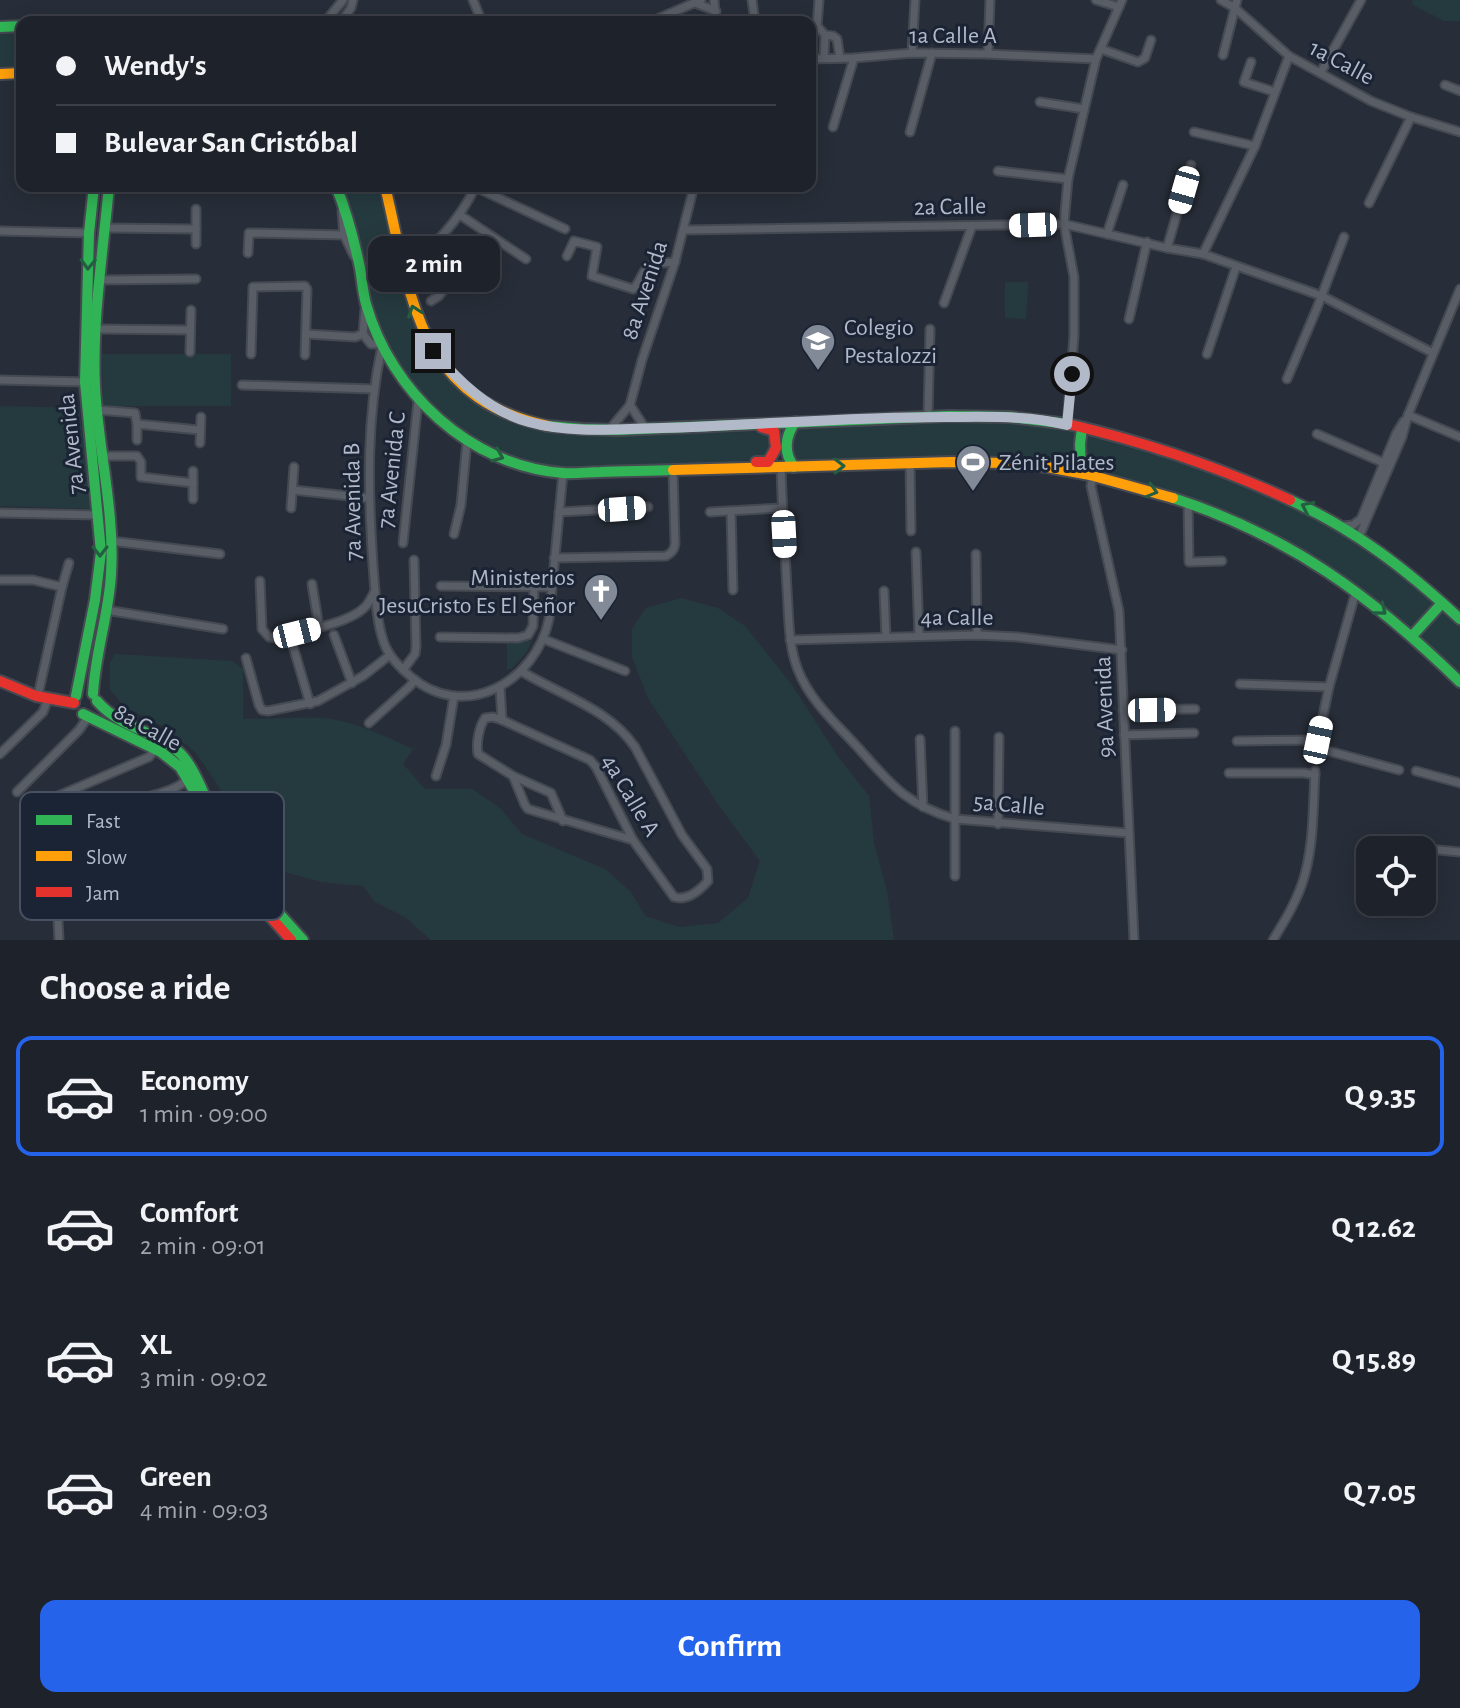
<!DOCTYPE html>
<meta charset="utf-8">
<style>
:root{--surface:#1e222b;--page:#262a33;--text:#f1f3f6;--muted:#a1a4a9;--line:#3c3f47;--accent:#2563eb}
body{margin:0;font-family:"Alegreya Sans",sans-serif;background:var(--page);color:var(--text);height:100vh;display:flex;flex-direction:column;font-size:30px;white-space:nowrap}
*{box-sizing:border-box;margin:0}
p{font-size:26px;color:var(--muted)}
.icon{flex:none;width:44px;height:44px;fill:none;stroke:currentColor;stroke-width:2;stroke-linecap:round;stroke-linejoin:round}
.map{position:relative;height:940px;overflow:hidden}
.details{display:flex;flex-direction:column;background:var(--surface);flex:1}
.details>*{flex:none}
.banner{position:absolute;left:16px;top:16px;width:800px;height:176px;border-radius:16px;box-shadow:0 4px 20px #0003,0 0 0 2px var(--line);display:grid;align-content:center;height:176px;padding:0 40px;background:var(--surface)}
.fabs{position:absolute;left:1356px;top:836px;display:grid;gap:16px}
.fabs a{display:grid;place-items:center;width:80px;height:80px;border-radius:16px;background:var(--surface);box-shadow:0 4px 20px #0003,0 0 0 2px var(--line);font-size:40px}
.end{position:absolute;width:36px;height:36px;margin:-18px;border:10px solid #b2baca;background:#111;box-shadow:0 0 0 4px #111}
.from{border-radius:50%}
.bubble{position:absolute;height:56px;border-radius:16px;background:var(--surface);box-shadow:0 4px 20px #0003,0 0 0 2px var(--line);font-size:26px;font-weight:600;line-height:56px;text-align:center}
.car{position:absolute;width:24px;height:48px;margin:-24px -12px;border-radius:10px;box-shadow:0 0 6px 2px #0007;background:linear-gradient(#fff 24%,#345 0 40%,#fff 0 76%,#345 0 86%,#fff 0)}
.banner b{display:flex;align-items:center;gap:28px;height:76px;font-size:30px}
.banner b+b{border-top:2px solid var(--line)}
.banner i{width:20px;height:20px;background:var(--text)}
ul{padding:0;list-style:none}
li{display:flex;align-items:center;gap:24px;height:120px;margin:0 16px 12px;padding:0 24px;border:4px solid transparent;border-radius:16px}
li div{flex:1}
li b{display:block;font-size:30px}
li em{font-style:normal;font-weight:600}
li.on{border-color:var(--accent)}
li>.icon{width:72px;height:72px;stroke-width:1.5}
h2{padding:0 40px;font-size:36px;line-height:96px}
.primary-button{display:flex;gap:16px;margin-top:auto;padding:16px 40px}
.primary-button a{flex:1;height:92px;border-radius:16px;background:var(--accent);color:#fff;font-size:32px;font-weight:600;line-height:92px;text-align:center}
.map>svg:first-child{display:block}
.green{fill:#253a3f}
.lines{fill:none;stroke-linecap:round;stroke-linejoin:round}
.street-casing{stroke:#454951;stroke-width:11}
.fast-casing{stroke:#454951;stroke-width:14}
.slow-casing{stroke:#454951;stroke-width:14}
.jam-casing{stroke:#454951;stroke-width:14}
.street{stroke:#595d66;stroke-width:7}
.fast{stroke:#30b455;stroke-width:10}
.slow{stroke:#ff9f0a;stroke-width:10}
.jam{stroke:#e5322d;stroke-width:10}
.oneway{stroke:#235e41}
.route{stroke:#b2baca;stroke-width:10}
.labels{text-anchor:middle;stroke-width:6;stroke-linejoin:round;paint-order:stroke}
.street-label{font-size:24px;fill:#b2baca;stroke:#1b2434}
.poi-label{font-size:24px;fill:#b2baca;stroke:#1b2434;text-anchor:start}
.key{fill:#1b2434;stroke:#485161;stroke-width:2}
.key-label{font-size:22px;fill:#b2baca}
</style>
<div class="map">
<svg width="1460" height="940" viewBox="0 0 1460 940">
<rect width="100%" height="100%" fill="#282e39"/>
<g class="green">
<polygon points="1413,0 1460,0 1460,21 1444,21 1411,4"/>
<polygon points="0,32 22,32 22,69 0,70"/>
<path d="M339 186H376L385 210 410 314 420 338 436 361 525 425 649 433 760 432 768 434C774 443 771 450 763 457 720 466 678 467 635 468 611 468 586 471 562 469 492 463 424 417 391 355 364 306 353 240 339 186Z"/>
<polygon points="1005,282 1028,282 1026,319 1005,318"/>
<polygon points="102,354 231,354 231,406 103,406"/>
<polygon points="0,406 79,408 93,509 0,506"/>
<polygon points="929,420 993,420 1079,429 1078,470 999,459 937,457 796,462 793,457 790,435 796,426"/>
<polygon points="1085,431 1135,443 1286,501 1372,549 1438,603 1412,632 1247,522 1083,471"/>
<path d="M681 598 718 608 745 626 792 685 839 758 869 796 874 843 887 891 894 940H431L405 917 375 902 363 886 321 882 281 871 251 844 221 790 196 753 166 728 125 707 110 690V662L115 654 232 661 243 669V719C268 719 294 717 318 718 351 719 384 736 413 749L403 764 425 789H472L500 808 522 834 605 869 631 892 645 916 679 927 718 923 748 898 760 861 720 807 648 698 632 657V629L646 608Z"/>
<polygon points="1441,607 1460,624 1460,676 1416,636"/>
<polygon points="507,641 532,641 526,653 511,669 507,669"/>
</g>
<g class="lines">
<g class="street-casing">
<g id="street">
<polyline points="473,0 482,22"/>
<polyline points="714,0 716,22"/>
<polyline points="752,0 755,22"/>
<polyline points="819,0 817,26 825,35 833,36 837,39 840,58"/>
<polyline points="1096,0 1119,7"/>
<polyline points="1221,0 1235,8 1289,56 1371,101 1411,117 1460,132"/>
<polyline points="695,3 716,11"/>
<polyline points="325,22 343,0"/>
<polyline points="341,22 351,8 353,0"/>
<polyline points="650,22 701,0"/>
<polyline points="1101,49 1138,62 1145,58 1151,40"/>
<polyline points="912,53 915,0"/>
<polyline points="988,54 990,0"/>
<polyline points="1223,55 1237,0"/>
<polyline points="824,58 825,35"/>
<polyline points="810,59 854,58 912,53 988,54 1096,59"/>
<polyline points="1251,62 1244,82 1275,92"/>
<polyline points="1321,72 1361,0"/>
<polyline points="1445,85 1460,91"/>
<polyline points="1040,102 1084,109"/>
<polyline points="833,127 854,58"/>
<polyline points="910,132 932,53"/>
<polyline points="1194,132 1255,146"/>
<polyline points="998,171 1068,179"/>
<polyline points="475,187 565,229"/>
<polyline points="1369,203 1411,117"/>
<polyline points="342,211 344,235 354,256"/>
<polyline points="460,215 526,259"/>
<polyline points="104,228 196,229"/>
<polyline points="684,230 1064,224 1167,248 1203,254 1322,296 1433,353"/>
<polyline points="0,231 89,233"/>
<polyline points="1107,234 1123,185"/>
<polyline points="196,244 196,209"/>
<polyline points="1167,248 1191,165"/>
<polyline points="430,249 453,270 455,275 439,296 431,301"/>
<polyline points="248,253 249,233 344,235"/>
<polyline points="1203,254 1255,146 1289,56"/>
<path d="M567 256 574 241 597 247 592 276 633 289C640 283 641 273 648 267 654 262 667 263 675 262"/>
<path d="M402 269C435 247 458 222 476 186"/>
<polyline points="100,280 196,279"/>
<polyline points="944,303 972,226"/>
<polyline points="365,309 363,334 371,344 381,344"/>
<polyline points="1129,319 1147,242"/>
<polyline points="96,329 190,330"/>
<polyline points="306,334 355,337 363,334"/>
<path d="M382 346C366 419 368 491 373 565 375 589 376 621 384 643 389 657 400 667 410 676 464 723 536 682 549 619L563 473"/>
<polyline points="190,352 191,310"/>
<polyline points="251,354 253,287 305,286 307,289 305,355"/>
<polyline points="1207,354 1236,267"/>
<polyline points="1287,379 1317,308 1344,237"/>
<polyline points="0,380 85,382"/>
<polyline points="242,385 374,389"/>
<polyline points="630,405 645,428"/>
<polyline points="97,410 135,413 137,424 137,440"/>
<polyline points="1408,415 1460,437"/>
<polyline points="928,417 930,329"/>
<polyline points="137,424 199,430"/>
<polyline points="1067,425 1074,336 1074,277 1064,224 1068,179 1096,59 1122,0"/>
<polyline points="610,429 630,405 642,360 675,262 694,186"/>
<polyline points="1317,434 1384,463"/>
<polyline points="200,443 201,417"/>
<polyline points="103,456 137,456 141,462 141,477 193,483"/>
<polyline points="910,464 911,531"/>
<path d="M781 467C782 508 785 549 787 590 789 616 788 645 798 670 811 703 839 726 862 752 893 787 908 805 955 819L1128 833"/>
<polyline points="1093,476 1091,486 1119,611 1134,940"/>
<polyline points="293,490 368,498"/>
<polyline points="193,499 193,471"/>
<polyline points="1188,502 1189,562 1222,561"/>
<polyline points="291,508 294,467"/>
<polyline points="731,511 733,590"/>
<polyline points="559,512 648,507"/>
<polyline points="710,512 782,508"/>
<polyline points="0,513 98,515"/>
<polyline points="1343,526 1353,525 1361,519 1396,434 1404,421"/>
<polyline points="454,534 461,505 467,441"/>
<polyline points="1359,537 1402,437 1408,415 1460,289"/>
<polyline points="111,541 220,554"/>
<polyline points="403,543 418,401"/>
<polyline points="916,552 919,636"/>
<polyline points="976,554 977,635"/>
<path d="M554 558 666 556C671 553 674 551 675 544L673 469"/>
<polyline points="0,580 33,580 62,587"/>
<path d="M260 581 262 629 269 637 275 638C298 632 349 624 365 607 369 603 372 596 375 591"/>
<polyline points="312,584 319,627"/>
<polyline points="441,586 551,587"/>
<polyline points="884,591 886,637"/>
<polyline points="106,610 223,629"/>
<polyline points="334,635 352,683"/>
<polyline points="440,637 518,638 528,635 533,626 534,587"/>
<polyline points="543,639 625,671"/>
<polyline points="790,640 977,635 1018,637 1122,650"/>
<polyline points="293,646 310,704"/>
<polyline points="246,658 259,705 262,710 268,711 318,701 363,676 390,655"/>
<polyline points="403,670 415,654 416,647 414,560"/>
<path d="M521 671C560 695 608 708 635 747L682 835 707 869 708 881C700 890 687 901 674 897L633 840 596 767 590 760 502 720 493 717 485 718C479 727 476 743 478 754L513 776 551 793 563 821"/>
<polyline points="1240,684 1329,687"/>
<polyline points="500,687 502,720"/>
<polyline points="38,695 62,587 69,563"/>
<polyline points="1123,710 1195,709"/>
<polyline points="369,723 409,687 415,680"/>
<polyline points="1124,735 1194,733"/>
<polyline points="920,739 923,807"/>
<polyline points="1237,741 1318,740"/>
<polyline points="1317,748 1399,770"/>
<polyline points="1315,753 1329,687 1356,591"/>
<polyline points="0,754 43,712 48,699"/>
<polyline points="1416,771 1460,783"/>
<polyline points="1229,773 1304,773 1315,775"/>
<polyline points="436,776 446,745 454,696"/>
<polyline points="513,776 525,805 528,809 633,840"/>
<polyline points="17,792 79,730 88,717"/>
<polyline points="51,799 149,757 157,746"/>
<polyline points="998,824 999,737"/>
<polyline points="1395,846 1460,852"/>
<polyline points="955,876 955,731"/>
<path d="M59 940C55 852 47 836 136 801 154 794 174 792 188 779"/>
<path d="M1273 940C1284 922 1295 904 1302 884 1314 849 1313 808 1315 771"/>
</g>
</g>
<g class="fast-casing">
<g id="fast">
<polyline points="124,22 185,22"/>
<polyline points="0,27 22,26"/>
<path d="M336 186C347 213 354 240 360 268 362 280 363 293 366 304 391 392 470 466 563 473 575 474 588 472 600 472 624 471 649 471 673 470"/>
<polyline points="548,426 582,429 618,430 949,416 1010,417 1068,424"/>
<path d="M794 467C783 452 785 437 795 422"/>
<polyline points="1081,473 1080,444 1082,428"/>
<path d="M1173 498C1290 536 1373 597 1460 682"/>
<path d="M1290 500C1356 530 1407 570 1460 619"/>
<polyline points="1412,636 1442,603"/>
<path d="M93 694C95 653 109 614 111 574 115 511 98 449 95 386 92 320 103 252 109 186"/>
<polyline points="76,696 95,600 101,552 85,382 89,233 94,186"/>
<path d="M97 701C121 729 157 731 181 754 199 772 216 827 226 851L233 862 303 940"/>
<polyline points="83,714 161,752 180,767 193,789"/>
</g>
</g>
<g class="slow-casing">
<g id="slow">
<polyline points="0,74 22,73"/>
<path d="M385 186C411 295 416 398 548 426"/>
<polyline points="673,470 951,462 1006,463 1047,467 1090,475 1173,498"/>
</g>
</g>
<g class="jam-casing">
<g id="jam">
<path d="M1068 424C1145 442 1219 467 1290 500"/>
<polyline points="756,462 768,462 776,448 774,431 761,427"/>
<polyline points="0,681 36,696 74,703"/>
<polyline points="219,852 229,870 291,940"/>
</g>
</g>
<use href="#street" class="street"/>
<use href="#fast" class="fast"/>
<use href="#slow" class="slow"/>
<use href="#jam" class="jam"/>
</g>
<defs><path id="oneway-chevron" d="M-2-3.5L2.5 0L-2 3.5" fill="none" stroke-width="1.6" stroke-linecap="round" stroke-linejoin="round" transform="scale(2)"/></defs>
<g class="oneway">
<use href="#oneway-chevron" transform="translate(88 264) rotate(92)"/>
<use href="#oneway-chevron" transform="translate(414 311) rotate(-109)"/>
<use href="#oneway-chevron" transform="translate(498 456) rotate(23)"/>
<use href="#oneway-chevron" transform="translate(839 466) rotate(-1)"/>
<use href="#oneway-chevron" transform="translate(1152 491) rotate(16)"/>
<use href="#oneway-chevron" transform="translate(1307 507) rotate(-154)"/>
<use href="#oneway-chevron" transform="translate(100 551) rotate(90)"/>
<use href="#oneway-chevron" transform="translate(1381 610) rotate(39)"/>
</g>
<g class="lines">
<path class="route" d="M433 351C458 381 489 411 529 422 572 434 617 429 661 428 756 425 851 417 946 417 987 417 1028 415 1067 425L1072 374"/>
</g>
<defs>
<g id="school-pin" transform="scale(1.8)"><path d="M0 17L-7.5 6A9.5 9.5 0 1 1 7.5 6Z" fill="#828997" stroke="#1b2434"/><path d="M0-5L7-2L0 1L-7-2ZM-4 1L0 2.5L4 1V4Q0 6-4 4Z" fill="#fff"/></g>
<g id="stadium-pin" transform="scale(1.8)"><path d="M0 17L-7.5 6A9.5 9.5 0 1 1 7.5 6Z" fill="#828997" stroke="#1b2434"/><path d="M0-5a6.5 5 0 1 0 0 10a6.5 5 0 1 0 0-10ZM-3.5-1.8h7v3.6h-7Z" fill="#fff"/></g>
<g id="church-pin" transform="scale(1.8)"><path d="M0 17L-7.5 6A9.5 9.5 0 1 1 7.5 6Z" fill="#828997" stroke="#1b2434"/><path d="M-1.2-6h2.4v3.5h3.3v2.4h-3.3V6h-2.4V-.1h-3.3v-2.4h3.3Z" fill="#fff"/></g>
</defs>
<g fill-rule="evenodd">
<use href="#school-pin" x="818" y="341"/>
<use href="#stadium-pin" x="973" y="462"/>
<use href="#church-pin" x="601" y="591"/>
</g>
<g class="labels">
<g class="street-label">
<text x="953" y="43">1a Calle A</text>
<text transform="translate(1342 62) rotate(28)" y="8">1a Calle</text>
<text transform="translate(950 206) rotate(-1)" y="8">2a Calle</text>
<text transform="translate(644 290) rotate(-72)" y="8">8a Avenida</text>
<text transform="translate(71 444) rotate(-96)" y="8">7a Avenida</text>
<text transform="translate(391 470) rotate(-84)" y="8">7a Avenida C</text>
<text transform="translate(352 502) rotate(-91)" y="8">7a Avenida B</text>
<text x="957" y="625">4a Calle</text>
<text transform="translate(1104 707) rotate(-92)" y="8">9a Avenida</text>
<text transform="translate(148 727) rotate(29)" y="8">8a Calle</text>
<text transform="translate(631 795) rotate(59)" y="8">4a Calle A</text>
<text transform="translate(1009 804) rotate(5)" y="8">5a Calle</text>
</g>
<g class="poi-label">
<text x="844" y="335">Colegio<tspan x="844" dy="28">Pestalozzi</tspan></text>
<text x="999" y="470">Zénit Pilates</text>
<text x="575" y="585" text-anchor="end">Ministerios<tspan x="575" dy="28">JesuCristo Es El Señor</tspan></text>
</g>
</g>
<rect x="20" y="792" width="264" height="128" rx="12" class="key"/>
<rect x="36" y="815" width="36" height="10" fill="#30b455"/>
<rect x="36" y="851" width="36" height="10" fill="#ff9f0a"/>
<rect x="36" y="887" width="36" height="10" fill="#e5322d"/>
<g class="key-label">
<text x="86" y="828">Fast</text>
<text x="86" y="864">Slow</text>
<text x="86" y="900">Jam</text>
</g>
</svg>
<div class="fabs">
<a><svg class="icon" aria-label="locate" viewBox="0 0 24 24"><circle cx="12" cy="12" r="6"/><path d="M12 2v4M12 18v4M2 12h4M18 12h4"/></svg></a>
</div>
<i class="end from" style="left:1072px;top:374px"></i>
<i class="end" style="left:433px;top:351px"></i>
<div class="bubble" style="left:368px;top:236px;width:132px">2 min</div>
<i class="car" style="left:1184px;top:190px;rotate:196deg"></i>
<i class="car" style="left:1033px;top:225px;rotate:268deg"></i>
<i class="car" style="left:622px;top:509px;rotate:86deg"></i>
<i class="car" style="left:784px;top:534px;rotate:177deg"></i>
<i class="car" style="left:297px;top:633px;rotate:76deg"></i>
<i class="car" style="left:1152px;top:710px;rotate:89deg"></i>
<i class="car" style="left:1318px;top:740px;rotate:12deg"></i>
<div class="banner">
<b><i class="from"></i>Wendy's</b>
<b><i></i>Bulevar San Cristóbal</b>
</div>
</div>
<section class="details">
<h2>Choose a ride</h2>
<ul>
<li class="on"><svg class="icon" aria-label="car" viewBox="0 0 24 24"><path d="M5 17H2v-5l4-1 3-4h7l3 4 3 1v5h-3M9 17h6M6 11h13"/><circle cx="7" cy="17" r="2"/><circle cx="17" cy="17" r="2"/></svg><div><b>Economy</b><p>1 min · 09:00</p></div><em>Q 9.35</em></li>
<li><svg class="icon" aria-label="car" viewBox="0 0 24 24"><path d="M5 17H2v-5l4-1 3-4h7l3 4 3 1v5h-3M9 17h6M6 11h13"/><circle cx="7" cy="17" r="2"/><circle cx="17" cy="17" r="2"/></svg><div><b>Comfort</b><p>2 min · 09:01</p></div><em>Q 12.62</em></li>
<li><svg class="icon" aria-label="car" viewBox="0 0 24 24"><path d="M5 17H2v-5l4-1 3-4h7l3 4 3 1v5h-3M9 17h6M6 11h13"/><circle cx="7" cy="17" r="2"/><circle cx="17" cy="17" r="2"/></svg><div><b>XL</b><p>3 min · 09:02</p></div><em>Q 15.89</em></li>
<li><svg class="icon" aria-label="car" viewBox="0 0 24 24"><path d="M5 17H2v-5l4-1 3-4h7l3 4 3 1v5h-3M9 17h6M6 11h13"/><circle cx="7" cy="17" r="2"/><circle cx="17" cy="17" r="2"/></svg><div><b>Green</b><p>4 min · 09:03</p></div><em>Q 7.05</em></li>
</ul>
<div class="primary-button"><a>Confirm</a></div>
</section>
